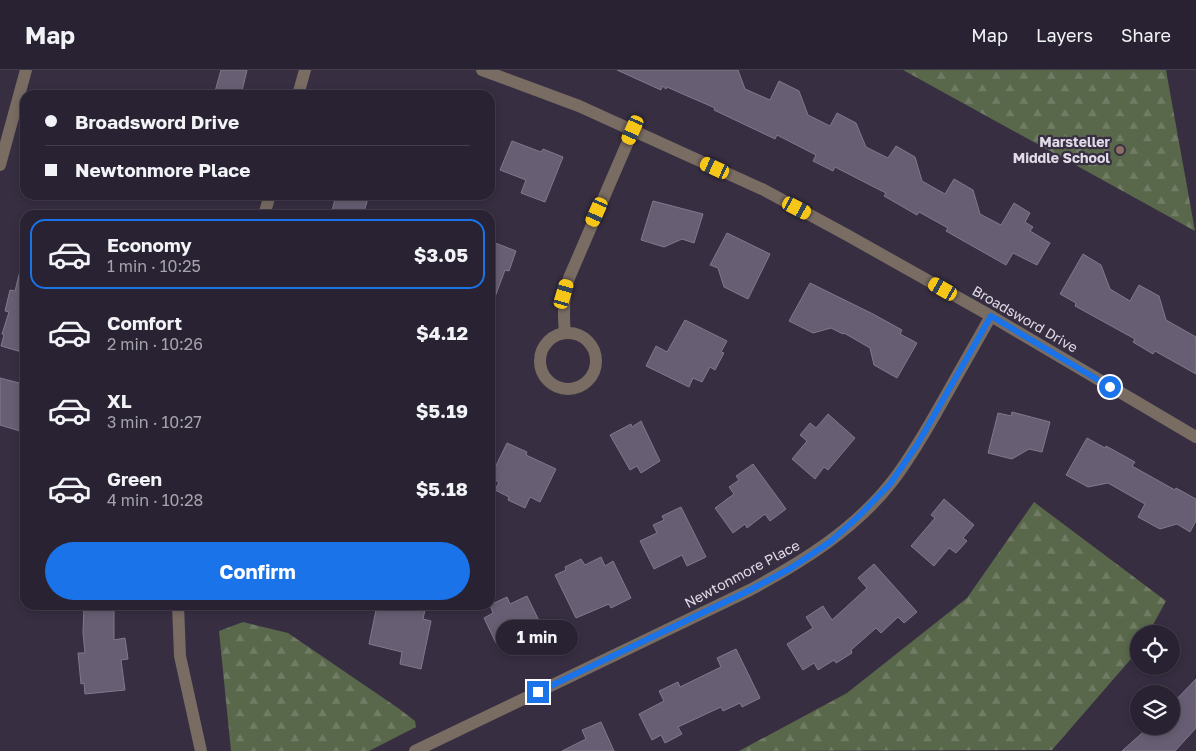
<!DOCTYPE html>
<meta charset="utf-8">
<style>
:root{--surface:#292232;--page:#312a3a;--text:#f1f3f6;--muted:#a5a4ac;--line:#453f4d;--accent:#1a73e8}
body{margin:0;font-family:"Golos Text",sans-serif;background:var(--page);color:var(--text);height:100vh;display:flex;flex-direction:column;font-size:19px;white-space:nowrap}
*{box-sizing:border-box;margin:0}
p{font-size:16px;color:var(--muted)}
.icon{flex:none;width:28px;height:28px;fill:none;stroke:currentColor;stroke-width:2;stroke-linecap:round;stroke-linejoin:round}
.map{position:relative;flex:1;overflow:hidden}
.side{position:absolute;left:20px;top:140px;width:475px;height:400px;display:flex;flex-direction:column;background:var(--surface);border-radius:15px;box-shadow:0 2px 8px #0003,0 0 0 1px var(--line)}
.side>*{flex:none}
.top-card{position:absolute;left:20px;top:20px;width:475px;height:110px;border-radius:15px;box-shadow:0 2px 8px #0003,0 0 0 1px var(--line);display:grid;align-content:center;height:110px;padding:0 25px;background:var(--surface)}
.buttons{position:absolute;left:1130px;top:555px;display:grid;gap:10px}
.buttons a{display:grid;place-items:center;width:50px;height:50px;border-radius:50%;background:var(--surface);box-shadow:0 2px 8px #0003,0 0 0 1px var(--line);font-size:25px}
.end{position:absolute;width:22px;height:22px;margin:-11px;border:6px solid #1a73e8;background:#fff;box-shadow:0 0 0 2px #fff}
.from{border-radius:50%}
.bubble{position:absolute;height:35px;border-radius:18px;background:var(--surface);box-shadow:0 2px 8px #0003,0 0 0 1px var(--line);font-size:16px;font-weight:700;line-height:35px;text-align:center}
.car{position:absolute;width:15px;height:30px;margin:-15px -8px;border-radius:6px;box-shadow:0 0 4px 1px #0007;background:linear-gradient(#f5c518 24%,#345 0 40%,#f5c518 0 76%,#345 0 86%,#f5c518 0)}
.top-card b{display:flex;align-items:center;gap:18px;height:48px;font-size:19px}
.top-card b+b{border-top:1px solid var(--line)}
.top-card i{width:12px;height:12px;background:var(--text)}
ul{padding:9px 0 0;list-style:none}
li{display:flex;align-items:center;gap:15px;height:70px;margin:0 10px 8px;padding:0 15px;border:2px solid transparent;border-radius:15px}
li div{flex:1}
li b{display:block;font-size:19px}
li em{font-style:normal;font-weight:700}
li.current{border-color:var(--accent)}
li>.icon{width:45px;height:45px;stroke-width:1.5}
.cta{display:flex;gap:10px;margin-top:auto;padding:10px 25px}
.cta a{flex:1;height:58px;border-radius:30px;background:var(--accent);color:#fff;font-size:20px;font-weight:700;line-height:58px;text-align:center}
header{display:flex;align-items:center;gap:30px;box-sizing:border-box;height:70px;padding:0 25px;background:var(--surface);border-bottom:1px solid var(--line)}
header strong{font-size:24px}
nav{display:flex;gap:28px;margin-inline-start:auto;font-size:18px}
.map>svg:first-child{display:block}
.forest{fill:url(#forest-firs)}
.building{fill:#675e73;stroke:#83788f}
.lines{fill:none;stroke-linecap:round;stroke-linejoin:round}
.minor{stroke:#786c63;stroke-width:12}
.route{stroke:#1a73e8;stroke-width:6}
.education-dot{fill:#8d6e63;stroke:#372e42;stroke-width:2}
.labels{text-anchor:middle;stroke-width:4.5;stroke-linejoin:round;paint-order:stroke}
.poi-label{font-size:14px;font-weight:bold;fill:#e0dbe7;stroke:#372e42;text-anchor:end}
.street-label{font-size:14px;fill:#e0dbe7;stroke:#372e42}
</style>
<header>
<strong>Map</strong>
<nav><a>Map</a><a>Layers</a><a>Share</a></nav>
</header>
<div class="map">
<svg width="1196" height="681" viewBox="0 0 1196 681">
<defs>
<pattern id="forest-firs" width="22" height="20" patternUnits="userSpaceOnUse" patternTransform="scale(1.25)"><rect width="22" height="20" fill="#59674b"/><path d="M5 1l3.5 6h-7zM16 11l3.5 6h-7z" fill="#717c65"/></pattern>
</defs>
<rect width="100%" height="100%" fill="#372e42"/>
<g class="forest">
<polygon points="903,0 1166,0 1195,161"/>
<polygon points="1034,432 1166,531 1148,564 1139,564 1139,579 1137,582 1052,680 739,681 847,623 967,528"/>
<polygon points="243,552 288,563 398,638 415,651 416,657 369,681 231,681 219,561"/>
</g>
<g class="building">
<polygon points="221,0 247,0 241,25 214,25"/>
<polygon points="617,0 738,0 745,19 770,30 779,11 799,21 808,45 830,56 837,43 856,53 866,77 888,88 896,76 915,87 922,111 945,124 954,109 973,120 980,144 1001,155 1014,133 1030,143 1025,152 1033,157 1030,161 1050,173 1037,195 1013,183 1006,195 946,161 948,158 919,142 917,145 884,126 886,123 872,116 835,97 833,101 813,91 816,85 777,65 775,69 714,40 715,38 685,25 667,17 666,19 662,16 661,20"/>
<polygon points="512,71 541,82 543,79 563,87 545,132 521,123 526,110 500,100"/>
<polygon points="336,125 369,125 363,145 331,145"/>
<polygon points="653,131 703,144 694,173 682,169 664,177 641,170"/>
<polygon points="727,163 770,184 748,229 724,217 718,198 710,195"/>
<polygon points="490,171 516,181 509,201 505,200 492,235 490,235"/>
<polygon points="1083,184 1101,195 1110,219 1130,231 1139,215 1159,226 1166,250 1196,267 1196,304 1155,281 1153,284 1133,272 1135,269 1075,236 1076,233 1060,224"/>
<polygon points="20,201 25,202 25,283 1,276 4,265 2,264 9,242 5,241 10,220 15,221"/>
<polygon points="810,213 873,244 902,260 900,264 917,273 897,308 874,295 870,278 844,263 843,264 831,258 813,263 789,251"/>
<polygon points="685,250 727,271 721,282 724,283 715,300 710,297 702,312 693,308 689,317 646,296 656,276 667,282"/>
<polygon points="0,308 23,314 20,323 25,324 25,344 20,361 0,355"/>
<polygon points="1012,342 1050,352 1042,382 1029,379 1012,389 988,383 998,343 1011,346"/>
<polygon points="828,344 855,368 828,400 824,397 815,409 792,389 807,371 800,365 810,353 816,358"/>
<polygon points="641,351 660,391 641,403 637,396 630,400 610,365 631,354 632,357"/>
<polygon points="1087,368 1105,378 1106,376 1135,392 1132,396 1175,420 1176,418 1196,429 1196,451 1190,462 1177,454 1160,459 1138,447 1145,434 1108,413 1088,417 1066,405"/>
<polygon points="507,373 527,382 526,385 556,399 540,432 530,427 525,438 508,430 509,427 495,420 499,412 490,408"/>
<polygon points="753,394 786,439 770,451 765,444 747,458 745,454 733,463 715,438 734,424 729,417 739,410 736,406"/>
<polygon points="944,429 974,455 963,468 967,471 956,483 949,478 934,496 911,476 935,448 931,445"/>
<polygon points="681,437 706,487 687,496 682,485 654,499 640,471 657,463 653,455 664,450 662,446"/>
<polygon points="601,487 605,496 613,491 631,528 611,538 609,534 576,548 555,505 566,500 565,497 581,489 585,495"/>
<polygon points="874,494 917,542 904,553 898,547 881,563 876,558 851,580 852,583 836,593 834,590 818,600 814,593 803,600 787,574 813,558 806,547 823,536 832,550 867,518 858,508"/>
<polygon points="527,526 545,563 526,572 521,561 496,573 484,548 493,543 490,535 507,527 510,534"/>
<polygon points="84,535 114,535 114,570 125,568 128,589 121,590 125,620 85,624 84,613 81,614 78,583 85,583 83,563"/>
<polygon points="377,535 402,535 425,540 423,549 431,551 421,599 400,594 402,582 369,574"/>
<polygon points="736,579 760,628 742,637 740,633 723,641 721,637 678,657 682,664 665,673 661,665 652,670 639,644 664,631 659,621 678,612 680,617 721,597 717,588"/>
<polygon points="1196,609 1196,658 1175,681 1122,681 1150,656 1171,656 1171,635"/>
<polygon points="601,652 614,681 562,681 586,669 582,660"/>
</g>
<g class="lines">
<g class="minor">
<polyline points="482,0 579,36 764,120 847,165 991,246 1196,367"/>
<polyline points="298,25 305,0"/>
<polyline points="0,95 26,0"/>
<polyline points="264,145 270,125"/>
<circle cx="568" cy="291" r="28"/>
<path d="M565 263C563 243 563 226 569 208L633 60"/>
<polyline points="178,535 180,586 201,681"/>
<path d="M415 681 750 520C802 492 854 460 891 413 910 389 925 362 940 336 957 306 974 276 991 246"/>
</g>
</g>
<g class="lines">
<polyline class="route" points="538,622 750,520 791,498 830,472 860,445 890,414 917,375 991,246 1110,317"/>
</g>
<circle class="education-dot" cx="1120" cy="80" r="5"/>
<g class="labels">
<g class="poi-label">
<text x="1110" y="77">Marsteller<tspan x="1110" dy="16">Middle School</tspan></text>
</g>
<g class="street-label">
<text transform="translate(1025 249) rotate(30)" y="5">Broadsword Drive</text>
<text transform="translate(742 504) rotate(-28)" y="5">Newtonmore Place</text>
</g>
</g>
</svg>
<div class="buttons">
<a><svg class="icon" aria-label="locate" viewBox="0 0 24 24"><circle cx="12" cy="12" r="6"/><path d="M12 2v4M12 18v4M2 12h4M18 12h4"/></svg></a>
<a><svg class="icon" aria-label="layers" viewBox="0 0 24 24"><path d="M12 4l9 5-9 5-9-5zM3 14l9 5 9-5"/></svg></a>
</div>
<i class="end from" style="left:1110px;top:317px"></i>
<i class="end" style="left:538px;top:622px"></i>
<div class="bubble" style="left:496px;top:550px;width:82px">1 min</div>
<i class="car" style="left:633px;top:60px;rotate:204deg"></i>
<i class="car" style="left:715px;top:98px;rotate:295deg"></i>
<i class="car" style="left:797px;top:138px;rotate:118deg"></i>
<i class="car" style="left:597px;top:142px;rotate:204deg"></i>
<i class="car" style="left:943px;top:219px;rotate:300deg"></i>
<i class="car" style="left:564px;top:224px;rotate:16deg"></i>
<div class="top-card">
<b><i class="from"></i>Broadsword Drive</b>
<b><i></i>Newtonmore Place</b>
</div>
<section class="side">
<ul>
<li class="current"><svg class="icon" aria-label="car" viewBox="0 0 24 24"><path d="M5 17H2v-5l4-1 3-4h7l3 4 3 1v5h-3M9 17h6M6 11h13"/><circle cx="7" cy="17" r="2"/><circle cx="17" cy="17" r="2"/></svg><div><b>Economy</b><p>1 min · 10:25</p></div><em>$3.05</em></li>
<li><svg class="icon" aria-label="car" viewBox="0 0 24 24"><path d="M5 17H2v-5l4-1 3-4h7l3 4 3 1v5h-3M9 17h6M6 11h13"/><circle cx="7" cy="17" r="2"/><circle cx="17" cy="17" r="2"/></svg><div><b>Comfort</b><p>2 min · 10:26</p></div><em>$4.12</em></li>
<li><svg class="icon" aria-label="car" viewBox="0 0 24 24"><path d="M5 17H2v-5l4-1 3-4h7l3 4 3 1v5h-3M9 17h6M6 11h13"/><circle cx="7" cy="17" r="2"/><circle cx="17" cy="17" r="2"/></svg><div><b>XL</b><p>3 min · 10:27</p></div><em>$5.19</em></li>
<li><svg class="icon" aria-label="car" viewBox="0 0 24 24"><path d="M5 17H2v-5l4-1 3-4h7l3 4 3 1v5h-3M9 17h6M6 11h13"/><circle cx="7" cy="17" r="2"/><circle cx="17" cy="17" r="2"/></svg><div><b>Green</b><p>4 min · 10:28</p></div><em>$5.18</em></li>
</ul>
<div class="cta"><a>Confirm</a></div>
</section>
</div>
